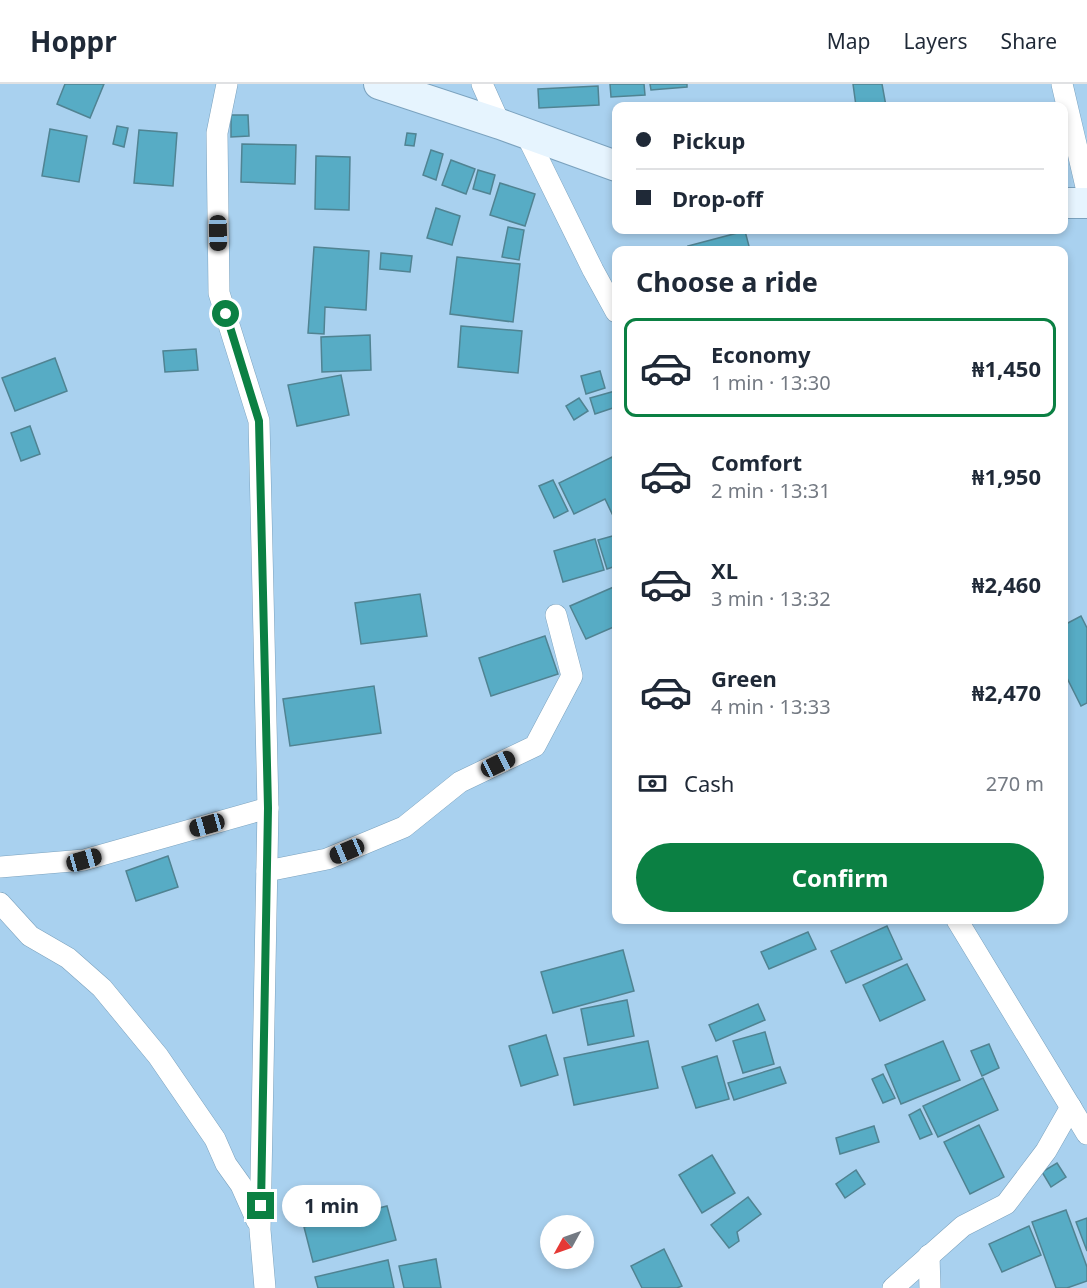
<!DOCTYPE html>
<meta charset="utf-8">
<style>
:root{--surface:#fff;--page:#f2f2f3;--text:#1f2937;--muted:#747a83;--line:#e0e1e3;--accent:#0b8043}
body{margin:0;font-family:"Noto Sans",sans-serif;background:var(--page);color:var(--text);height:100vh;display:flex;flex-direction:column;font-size:22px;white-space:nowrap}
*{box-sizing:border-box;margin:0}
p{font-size:20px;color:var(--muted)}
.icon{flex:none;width:33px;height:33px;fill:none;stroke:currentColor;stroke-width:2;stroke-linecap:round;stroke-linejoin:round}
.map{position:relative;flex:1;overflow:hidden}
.sheet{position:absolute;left:612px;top:162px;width:456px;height:678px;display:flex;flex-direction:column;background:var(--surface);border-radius:12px;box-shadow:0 3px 9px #0003}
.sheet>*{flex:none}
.hud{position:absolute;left:612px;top:18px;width:456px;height:132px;border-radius:12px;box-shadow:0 3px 9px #0003;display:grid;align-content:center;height:132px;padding:0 24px;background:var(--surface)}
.needle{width:39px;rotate:230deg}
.buttons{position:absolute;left:540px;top:1131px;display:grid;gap:12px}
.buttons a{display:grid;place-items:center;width:54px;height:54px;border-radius:50%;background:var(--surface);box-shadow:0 3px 9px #0003;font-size:30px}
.end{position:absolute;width:27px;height:27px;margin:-14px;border:8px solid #0b8043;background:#fff;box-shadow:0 0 0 3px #fff}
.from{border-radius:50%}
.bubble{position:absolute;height:42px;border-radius:21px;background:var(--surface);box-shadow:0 3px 9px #0003;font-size:20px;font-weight:700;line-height:42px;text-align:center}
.car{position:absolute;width:18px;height:36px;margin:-18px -9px;border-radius:8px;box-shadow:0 0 4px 2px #0007;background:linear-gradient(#222 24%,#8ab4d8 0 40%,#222 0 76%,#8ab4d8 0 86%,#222 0)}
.hud b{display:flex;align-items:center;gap:21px;height:57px;font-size:22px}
.hud b+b{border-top:2px solid var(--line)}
.hud i{width:15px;height:15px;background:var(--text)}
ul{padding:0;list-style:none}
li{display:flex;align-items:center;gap:18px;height:99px;margin:0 12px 9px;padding:0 12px;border:3px solid transparent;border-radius:12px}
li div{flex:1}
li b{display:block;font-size:22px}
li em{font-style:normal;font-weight:700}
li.active{border-color:var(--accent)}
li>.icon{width:54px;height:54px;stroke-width:1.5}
h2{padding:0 24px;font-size:27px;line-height:72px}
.pay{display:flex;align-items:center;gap:15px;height:66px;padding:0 24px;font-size:22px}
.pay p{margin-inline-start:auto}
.primary-button{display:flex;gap:12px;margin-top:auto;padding:12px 24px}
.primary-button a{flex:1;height:69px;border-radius:36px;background:var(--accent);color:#fff;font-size:24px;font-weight:700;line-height:69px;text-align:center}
header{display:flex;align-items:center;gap:36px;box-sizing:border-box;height:84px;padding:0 30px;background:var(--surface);border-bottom:2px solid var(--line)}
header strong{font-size:28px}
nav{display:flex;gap:33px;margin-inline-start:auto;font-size:21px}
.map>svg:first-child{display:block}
.building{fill:#57acc5;stroke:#508392;stroke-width:1.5}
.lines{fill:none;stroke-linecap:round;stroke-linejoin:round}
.minor-casing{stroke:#7ba2be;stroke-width:22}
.secondary-casing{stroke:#7ba2be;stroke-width:32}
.minor{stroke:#fff;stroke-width:21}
.secondary{stroke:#e6f4fe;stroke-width:30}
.route{stroke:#0b8043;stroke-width:8}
</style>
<header>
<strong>Hoppr</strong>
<nav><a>Map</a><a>Layers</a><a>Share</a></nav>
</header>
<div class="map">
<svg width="1087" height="1204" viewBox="0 0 1087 1204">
<rect width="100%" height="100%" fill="#a9d1ef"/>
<g class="building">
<polygon points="65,0 104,0 90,34 57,20"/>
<polygon points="610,0 644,0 645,11 611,13"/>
<polygon points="650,0 687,0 687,3 651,6"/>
<polygon points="853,0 882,0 886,22 856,22"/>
<polygon points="598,2 599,21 539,24 538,5"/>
<polygon points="231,31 248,31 249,52 231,53"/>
<polygon points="117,42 128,44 124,63 113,60"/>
<polygon points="50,45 87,52 79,98 42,92"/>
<polygon points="139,46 177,49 173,102 134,99"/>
<polygon points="407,49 416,50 414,62 405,61"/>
<polygon points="242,60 296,61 295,100 241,98"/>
<polygon points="431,66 443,70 436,96 423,91"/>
<polygon points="316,72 350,73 349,126 315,125"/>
<polygon points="451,76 475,85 466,110 442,101"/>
<polygon points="478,86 495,91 490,110 473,105"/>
<polygon points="500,99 535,110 525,142 490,131"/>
<polygon points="436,124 460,132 452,161 427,154"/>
<polygon points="508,143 524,146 519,176 502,173"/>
<polygon points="745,147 750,166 690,166 688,162"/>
<polygon points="314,163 369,167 366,226 325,223 324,250 308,249"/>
<polygon points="381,169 412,172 410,188 380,185"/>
<polygon points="457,173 520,180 513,238 450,230"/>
<polygon points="461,242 522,247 518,289 458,283"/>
<polygon points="370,251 371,286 322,288 321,253"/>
<polygon points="196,265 198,286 165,288 163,267"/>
<polygon points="55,274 67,307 15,327 2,294"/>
<polygon points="600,287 605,304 586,310 581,292"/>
<polygon points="341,291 349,331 297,342 288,301"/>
<polygon points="615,307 616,323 595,330 590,314"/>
<polygon points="579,314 588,327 574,336 566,322"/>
<polygon points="30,342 40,370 21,377 11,349"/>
<polygon points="612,373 616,382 616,438 605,415 574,430 559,399"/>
<polygon points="553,396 568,427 554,434 539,402"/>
<polygon points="616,451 616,482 607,485 598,456"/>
<polygon points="595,455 604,486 563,498 554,467"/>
<polygon points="616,502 616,542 586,555 570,522"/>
<polygon points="420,510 427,552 361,560 355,519"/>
<polygon points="1081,532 1087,544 1087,619 1081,622 1064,588 1064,541"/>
<polygon points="545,552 558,590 491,612 479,574"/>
<polygon points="374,602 381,649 290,662 283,615"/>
<polygon points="168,772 178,803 136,817 126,787"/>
<polygon points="887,842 902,875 846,899 831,867"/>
<polygon points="808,848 816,865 769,885 761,868"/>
<polygon points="623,866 634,907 553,929 541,888"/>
<polygon points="907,880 925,916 880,937 863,901"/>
<polygon points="627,916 634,952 588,961 581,925"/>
<polygon points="758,920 765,936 716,957 709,941"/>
<polygon points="765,948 774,980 743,989 733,957"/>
<polygon points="546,951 558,991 521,1002 509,962"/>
<polygon points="648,957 658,1004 574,1021 564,974"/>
<polygon points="943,957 960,996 901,1020 885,981"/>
<polygon points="989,960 999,984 982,992 971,967"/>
<polygon points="717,972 729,1015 696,1024 682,983"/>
<polygon points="780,983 786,999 734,1016 728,999"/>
<polygon points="883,990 895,1014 883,1019 872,995"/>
<polygon points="983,994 998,1026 938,1053 923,1022"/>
<polygon points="920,1025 932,1050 920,1055 909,1031"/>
<polygon points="979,1041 1004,1093 970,1110 944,1058"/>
<polygon points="874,1042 879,1058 840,1070 836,1054"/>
<polygon points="712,1071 735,1109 702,1129 679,1091"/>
<polygon points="1057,1079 1066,1093 1051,1103 1042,1088"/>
<polygon points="856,1086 865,1100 845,1114 836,1100"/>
<polygon points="748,1113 761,1130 737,1148 739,1157 729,1164 711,1141"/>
<polygon points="387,1122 396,1156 313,1178 304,1143"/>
<polygon points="1066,1126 1087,1183 1087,1197 1067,1204 1056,1204 1032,1138"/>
<polygon points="1087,1134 1087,1167 1076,1138"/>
<polygon points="1029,1142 1041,1171 1002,1188 989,1160"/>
<polygon points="664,1165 682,1202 677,1204 642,1204 631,1182"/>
<polygon points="436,1175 441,1204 404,1204 399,1182"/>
<polygon points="388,1176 394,1204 318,1204 315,1193"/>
</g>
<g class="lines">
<g class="minor-casing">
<g id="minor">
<polyline points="227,0 217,49 219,209 259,337 268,724 260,1146 265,1204"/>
<polyline points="482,0 500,40"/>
<polyline points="1062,0 1087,107"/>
<polyline points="526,50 593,186 616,228"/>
<polyline points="0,783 84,776 268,724"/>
<polyline points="267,787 327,775 404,743 460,698 535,662 572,592 556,531"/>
<polyline points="0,819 30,852 68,874 102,904 158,972 215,1055 226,1080 241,1101 257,1137"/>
<polyline points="957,836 1087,1050"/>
<polyline points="929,1171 930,1204"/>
<polyline points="893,1204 963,1142 1006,1120 1046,1067 1071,1023"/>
</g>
</g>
<g class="secondary-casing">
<g id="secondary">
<polyline points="379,0 500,40 616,82"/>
<polyline points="1064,119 1087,119"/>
</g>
</g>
<use href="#minor" class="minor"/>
<use href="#secondary" class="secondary"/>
</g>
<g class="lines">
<polyline class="route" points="226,230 259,337 268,724 261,1122"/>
</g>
</svg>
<div class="buttons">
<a><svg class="needle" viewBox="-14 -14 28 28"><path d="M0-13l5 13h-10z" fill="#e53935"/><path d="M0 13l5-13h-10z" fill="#747a83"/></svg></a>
</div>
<i class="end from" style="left:226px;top:230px"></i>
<i class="end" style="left:261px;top:1122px"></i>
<div class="bubble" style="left:282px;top:1101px;width:99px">1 min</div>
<i class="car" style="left:218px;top:149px;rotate:179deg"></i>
<i class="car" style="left:498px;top:680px;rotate:64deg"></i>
<i class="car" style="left:207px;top:741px;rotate:254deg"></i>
<i class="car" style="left:347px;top:767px;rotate:247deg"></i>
<i class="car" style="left:84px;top:776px;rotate:74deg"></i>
<div class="hud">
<b><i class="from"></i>Pickup</b>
<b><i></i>Drop-off</b>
</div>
<section class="sheet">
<h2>Choose a ride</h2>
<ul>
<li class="active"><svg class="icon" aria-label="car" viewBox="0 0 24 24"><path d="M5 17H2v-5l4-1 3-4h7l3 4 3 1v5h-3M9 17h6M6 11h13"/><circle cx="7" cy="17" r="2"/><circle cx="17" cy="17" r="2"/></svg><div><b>Economy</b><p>1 min · 13:30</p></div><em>₦1,450</em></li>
<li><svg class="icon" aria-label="car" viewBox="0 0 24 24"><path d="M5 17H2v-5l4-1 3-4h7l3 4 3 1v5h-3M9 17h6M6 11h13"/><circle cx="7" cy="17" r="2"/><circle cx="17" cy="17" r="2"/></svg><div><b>Comfort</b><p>2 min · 13:31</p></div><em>₦1,950</em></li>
<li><svg class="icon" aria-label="car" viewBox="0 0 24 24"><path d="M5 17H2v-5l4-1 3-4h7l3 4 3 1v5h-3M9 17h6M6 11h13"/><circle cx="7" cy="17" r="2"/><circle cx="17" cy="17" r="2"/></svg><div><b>XL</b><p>3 min · 13:32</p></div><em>₦2,460</em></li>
<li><svg class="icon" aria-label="car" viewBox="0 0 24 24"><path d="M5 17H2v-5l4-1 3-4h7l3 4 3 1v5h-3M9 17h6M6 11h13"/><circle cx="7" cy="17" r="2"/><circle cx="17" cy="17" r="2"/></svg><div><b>Green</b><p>4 min · 13:33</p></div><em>₦2,470</em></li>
</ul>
<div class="pay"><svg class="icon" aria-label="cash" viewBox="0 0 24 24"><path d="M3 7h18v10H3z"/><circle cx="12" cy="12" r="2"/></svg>Cash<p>270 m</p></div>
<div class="primary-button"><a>Confirm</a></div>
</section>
</div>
